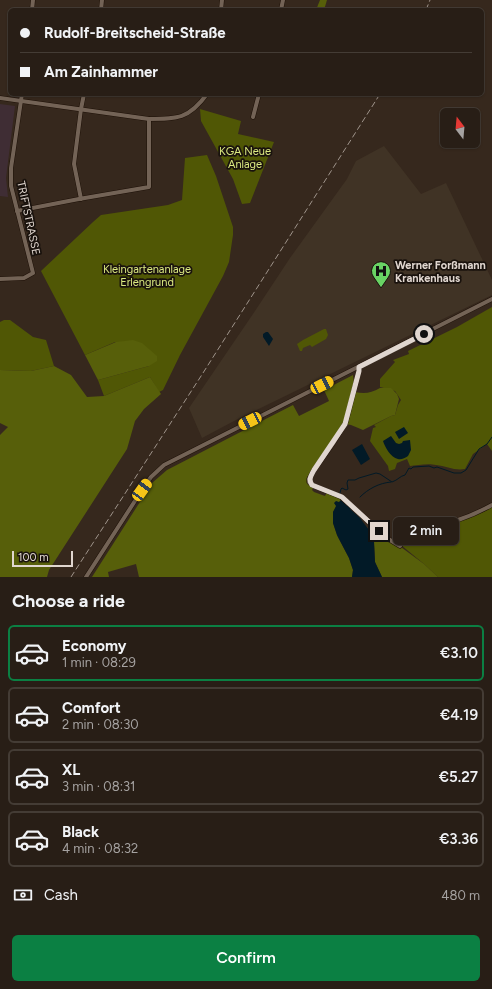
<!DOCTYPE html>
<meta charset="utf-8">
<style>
:root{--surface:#281e16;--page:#342b23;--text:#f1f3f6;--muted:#a5a2a1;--line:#443c35;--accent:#0b8043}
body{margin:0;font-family:Figtree,sans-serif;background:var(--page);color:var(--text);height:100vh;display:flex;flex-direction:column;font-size:15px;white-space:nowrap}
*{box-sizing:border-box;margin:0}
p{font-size:13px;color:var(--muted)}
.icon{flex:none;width:22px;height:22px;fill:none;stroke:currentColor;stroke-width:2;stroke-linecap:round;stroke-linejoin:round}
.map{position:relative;height:577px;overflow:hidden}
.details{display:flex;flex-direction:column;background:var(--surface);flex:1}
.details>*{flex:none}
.top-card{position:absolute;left:8px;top:8px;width:476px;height:88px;border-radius:6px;box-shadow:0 1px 3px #0004,0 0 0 1px var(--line);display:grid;align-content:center;height:88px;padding:0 12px;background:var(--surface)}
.needle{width:26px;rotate:344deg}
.buttons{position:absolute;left:440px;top:108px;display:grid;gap:8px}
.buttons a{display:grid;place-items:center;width:40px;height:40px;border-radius:6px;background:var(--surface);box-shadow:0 1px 3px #0004,0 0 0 1px var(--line);font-size:20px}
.scale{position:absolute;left:12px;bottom:10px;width:61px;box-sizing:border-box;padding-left:4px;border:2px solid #e0d6cf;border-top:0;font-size:11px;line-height:14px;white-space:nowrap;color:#e0d6cf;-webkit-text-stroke:3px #19120d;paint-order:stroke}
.end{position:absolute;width:18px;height:18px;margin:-9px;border:5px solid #e0d6cf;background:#111;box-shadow:0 0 0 2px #111}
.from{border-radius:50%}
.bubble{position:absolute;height:28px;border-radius:6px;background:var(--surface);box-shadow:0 1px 3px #0004,0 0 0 1px var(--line);font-size:13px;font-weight:600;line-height:28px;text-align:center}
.car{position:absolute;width:12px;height:24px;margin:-12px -6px;border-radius:5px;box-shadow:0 0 3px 1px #0007;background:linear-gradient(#f5c518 24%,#345 0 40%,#f5c518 0 76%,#345 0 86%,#f5c518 0)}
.top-card b{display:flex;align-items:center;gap:14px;height:38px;font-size:15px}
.top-card b+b{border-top:1px solid var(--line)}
.top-card i{width:10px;height:10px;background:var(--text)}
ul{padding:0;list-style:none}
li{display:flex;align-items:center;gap:12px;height:56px;margin:0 8px 6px;padding:0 4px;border:2px solid var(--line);border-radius:6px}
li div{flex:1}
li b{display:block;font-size:15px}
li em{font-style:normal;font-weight:600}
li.selected{border-color:var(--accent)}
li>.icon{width:36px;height:36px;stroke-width:1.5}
h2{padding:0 12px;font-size:18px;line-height:48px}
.pay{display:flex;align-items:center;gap:10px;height:44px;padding:0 12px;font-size:15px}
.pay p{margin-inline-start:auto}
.primary-button{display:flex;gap:8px;margin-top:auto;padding:8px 12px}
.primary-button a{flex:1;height:46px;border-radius:6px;background:var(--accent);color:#fff;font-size:16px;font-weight:600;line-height:46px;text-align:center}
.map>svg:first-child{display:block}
.education{fill:#3f2d34}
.medical{fill:#403325}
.green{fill:#505705}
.forest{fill:#575f0a}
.water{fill:#021a27}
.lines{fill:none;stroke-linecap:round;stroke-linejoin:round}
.stream{stroke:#021a27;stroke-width:1}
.street-casing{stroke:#1d1007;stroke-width:5}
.street{stroke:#736356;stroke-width:4}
.rail{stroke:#9f948b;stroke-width:1;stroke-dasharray:6 3;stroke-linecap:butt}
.route{stroke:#e0d6cf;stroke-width:5}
.labels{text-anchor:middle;stroke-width:3.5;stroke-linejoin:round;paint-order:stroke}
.park-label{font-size:11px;fill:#dbe980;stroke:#19120d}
.street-label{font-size:11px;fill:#e0d6cf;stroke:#19120d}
.poi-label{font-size:11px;font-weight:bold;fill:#e0d6cf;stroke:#19120d;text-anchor:start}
</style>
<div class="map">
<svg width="492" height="577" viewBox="0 0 492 577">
<rect width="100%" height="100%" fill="#36281d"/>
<polygon class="education" points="0,104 15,106 6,178 8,197 0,196"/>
<polygon class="medical" points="384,146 421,194 446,183 492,280 492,295 234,421 202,438 189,408 255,311 290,258 347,179 356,161"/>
<g class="green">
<polygon points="200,109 241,121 238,134 274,142 250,203 242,204 233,179 201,121"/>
<polygon points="207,155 216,176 233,227 233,235 229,262 223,276 180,355 163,390 159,392 150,377 104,396 98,380 149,366 115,342 85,355 41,271 93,222 101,215 168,205 182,200 185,158"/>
<path d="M492 307V451L487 444 473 454 465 469C455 471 446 466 436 465 429 463 417 465 410 466L407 459 397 463 395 469 389 471 388 466 370 441 373 428 376 427 374 425 391 416 395 415 398 405 401 400 395 391 380 387V379L395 362 393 360 409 354 408 351 457 327Z"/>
<polygon points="4,320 10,320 33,337 46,340 54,366 31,371 0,370 0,322"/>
<polygon points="324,329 326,329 328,335 326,339 312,347 310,345 303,348 302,351 300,351 297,344 303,340"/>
<polygon points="492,506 492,577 438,577 424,564 401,545 408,537 413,533 428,527 457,521"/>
</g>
<g class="forest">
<polygon points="320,0 327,0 324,10 316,10"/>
<polygon points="133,340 142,343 157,356 157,361 149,366 98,380 85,355 116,342"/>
<polygon points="54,366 71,375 87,397 104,396 150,377 161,394 144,409 135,421 127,449 49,570 47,577 0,577 0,435 8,427 0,423 0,370 31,371"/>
<polygon points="353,375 354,384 345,423 309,477 313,488 312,490 314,492 325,496 327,492 345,500 341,500 333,512 333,523 337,535 339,539 349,558 353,570 352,577 139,577 136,564 108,572 109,577 92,577 152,483 167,470 293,405 299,416 329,401 324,390"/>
<path d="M380 388H391L397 394 399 399 395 415 391 416 363 430 351 425 346 424 355 392C365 394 371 393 380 388Z"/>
<polygon points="379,531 424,564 438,577 382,577 375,562 374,542"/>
</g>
<g class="water">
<polygon points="266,332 268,332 273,339 269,346 263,337 263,334"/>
<polygon points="404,427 408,433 399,439 395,432"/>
<path d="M391 436 396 443 399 444 402 443 403 441 410 440 411 450 408 456C405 458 401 460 398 459 390 457 385 447 383 441Z"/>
<polygon points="362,444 370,459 361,465 352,450"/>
<polygon points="341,500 347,506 349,506 348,507 350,507 351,508 350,509 360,518 369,530 374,542 375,562 382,577 352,577 353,570 349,558 339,539 337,535 333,523 333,512 336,506 334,503 336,501 339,502"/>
</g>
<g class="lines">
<g class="stream">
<path d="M340 493 341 489 342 488 346 490 348 489 347 483 348 480H355L359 478 376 473 380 474 392 482C398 480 400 476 405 475L409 468 411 469 413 467 429 466 434 468 437 467 454 473H461L466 470 479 449 487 444 492 437"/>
<path d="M360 497C368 489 379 483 391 482"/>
</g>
<g class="street-casing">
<g id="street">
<polyline points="32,10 33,0"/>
<polyline points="101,10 102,0"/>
<polyline points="221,10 222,0"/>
<polyline points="281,10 283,0"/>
<path d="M0 98 149 119C177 119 189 119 207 94"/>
<polyline points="253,117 259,94"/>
<polyline points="81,199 74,164 81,109 84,94"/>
<polyline points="17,211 79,199 149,187 149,119"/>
<polyline points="0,279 24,278 33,273 11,186 11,168 22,94"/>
<path d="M359 367V371L346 422 334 442 314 470 309 479V482L312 485 341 497 390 540 400 546C403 541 407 535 412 532 426 524 443 524 458 520 470 516 481 511 492 505"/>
<polyline points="86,577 142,490 151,477 164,465 492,299"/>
</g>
</g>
<use href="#street" class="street"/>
<g class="rail">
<polyline points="426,10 430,0"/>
<polyline points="71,577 203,373 380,94"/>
</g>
</g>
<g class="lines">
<path class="route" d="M379 531 342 497 312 485C308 479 311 476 314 470L345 424 359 371V367L424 334"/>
</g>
<defs>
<g id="hospital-pin" transform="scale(1)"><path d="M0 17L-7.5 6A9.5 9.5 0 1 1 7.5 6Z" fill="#69d364" stroke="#19120d"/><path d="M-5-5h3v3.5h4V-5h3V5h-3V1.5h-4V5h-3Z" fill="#111"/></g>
</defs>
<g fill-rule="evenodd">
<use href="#hospital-pin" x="381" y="271"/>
</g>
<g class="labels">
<g class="park-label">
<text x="245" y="155">KGA Neue<tspan x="245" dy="13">Anlage</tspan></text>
<text x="147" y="273">Kleingartenanlage<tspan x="147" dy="13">Erlengrund</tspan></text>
</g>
<g class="street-label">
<text transform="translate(29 218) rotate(78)" y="4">TRIFTSTRASSE</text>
</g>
<g class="poi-label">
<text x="395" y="269">Werner Forßmann<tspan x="395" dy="13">Krankenhaus</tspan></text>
</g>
</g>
</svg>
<div class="buttons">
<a><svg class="needle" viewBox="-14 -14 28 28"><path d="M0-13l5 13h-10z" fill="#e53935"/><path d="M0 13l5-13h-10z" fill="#a5a2a1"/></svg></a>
</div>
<div class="scale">100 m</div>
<i class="end from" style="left:424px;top:334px"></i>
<i class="end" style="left:379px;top:531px"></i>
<div class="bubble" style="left:393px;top:517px;width:66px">2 min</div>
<i class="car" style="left:322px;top:385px;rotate:63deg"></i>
<i class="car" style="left:250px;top:421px;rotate:243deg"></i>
<i class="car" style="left:142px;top:490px;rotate:36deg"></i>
<div class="top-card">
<b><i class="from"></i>Rudolf-Breitscheid-Straße</b>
<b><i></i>Am Zainhammer</b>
</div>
</div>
<section class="details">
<h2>Choose a ride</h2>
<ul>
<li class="selected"><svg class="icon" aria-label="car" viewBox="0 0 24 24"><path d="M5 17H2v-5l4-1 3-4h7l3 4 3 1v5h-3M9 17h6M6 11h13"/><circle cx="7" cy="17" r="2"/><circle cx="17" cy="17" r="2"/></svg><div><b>Economy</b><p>1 min · 08:29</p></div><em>€3.10</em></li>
<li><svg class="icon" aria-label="car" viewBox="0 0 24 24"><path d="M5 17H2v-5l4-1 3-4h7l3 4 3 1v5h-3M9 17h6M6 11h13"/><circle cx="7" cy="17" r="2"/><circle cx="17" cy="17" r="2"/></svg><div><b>Comfort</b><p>2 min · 08:30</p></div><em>€4.19</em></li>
<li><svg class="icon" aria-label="car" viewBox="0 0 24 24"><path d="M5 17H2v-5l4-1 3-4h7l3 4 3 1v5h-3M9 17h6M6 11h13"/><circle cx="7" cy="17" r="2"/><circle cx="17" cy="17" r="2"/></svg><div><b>XL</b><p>3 min · 08:31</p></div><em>€5.27</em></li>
<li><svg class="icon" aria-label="car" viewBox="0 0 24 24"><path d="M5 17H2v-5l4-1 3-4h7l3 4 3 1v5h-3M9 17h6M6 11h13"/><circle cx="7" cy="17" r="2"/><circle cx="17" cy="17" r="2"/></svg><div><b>Black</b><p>4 min · 08:32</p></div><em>€3.36</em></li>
</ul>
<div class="pay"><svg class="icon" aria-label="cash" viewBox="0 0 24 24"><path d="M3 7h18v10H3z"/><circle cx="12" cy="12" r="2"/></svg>Cash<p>480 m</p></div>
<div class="primary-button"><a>Confirm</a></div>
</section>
